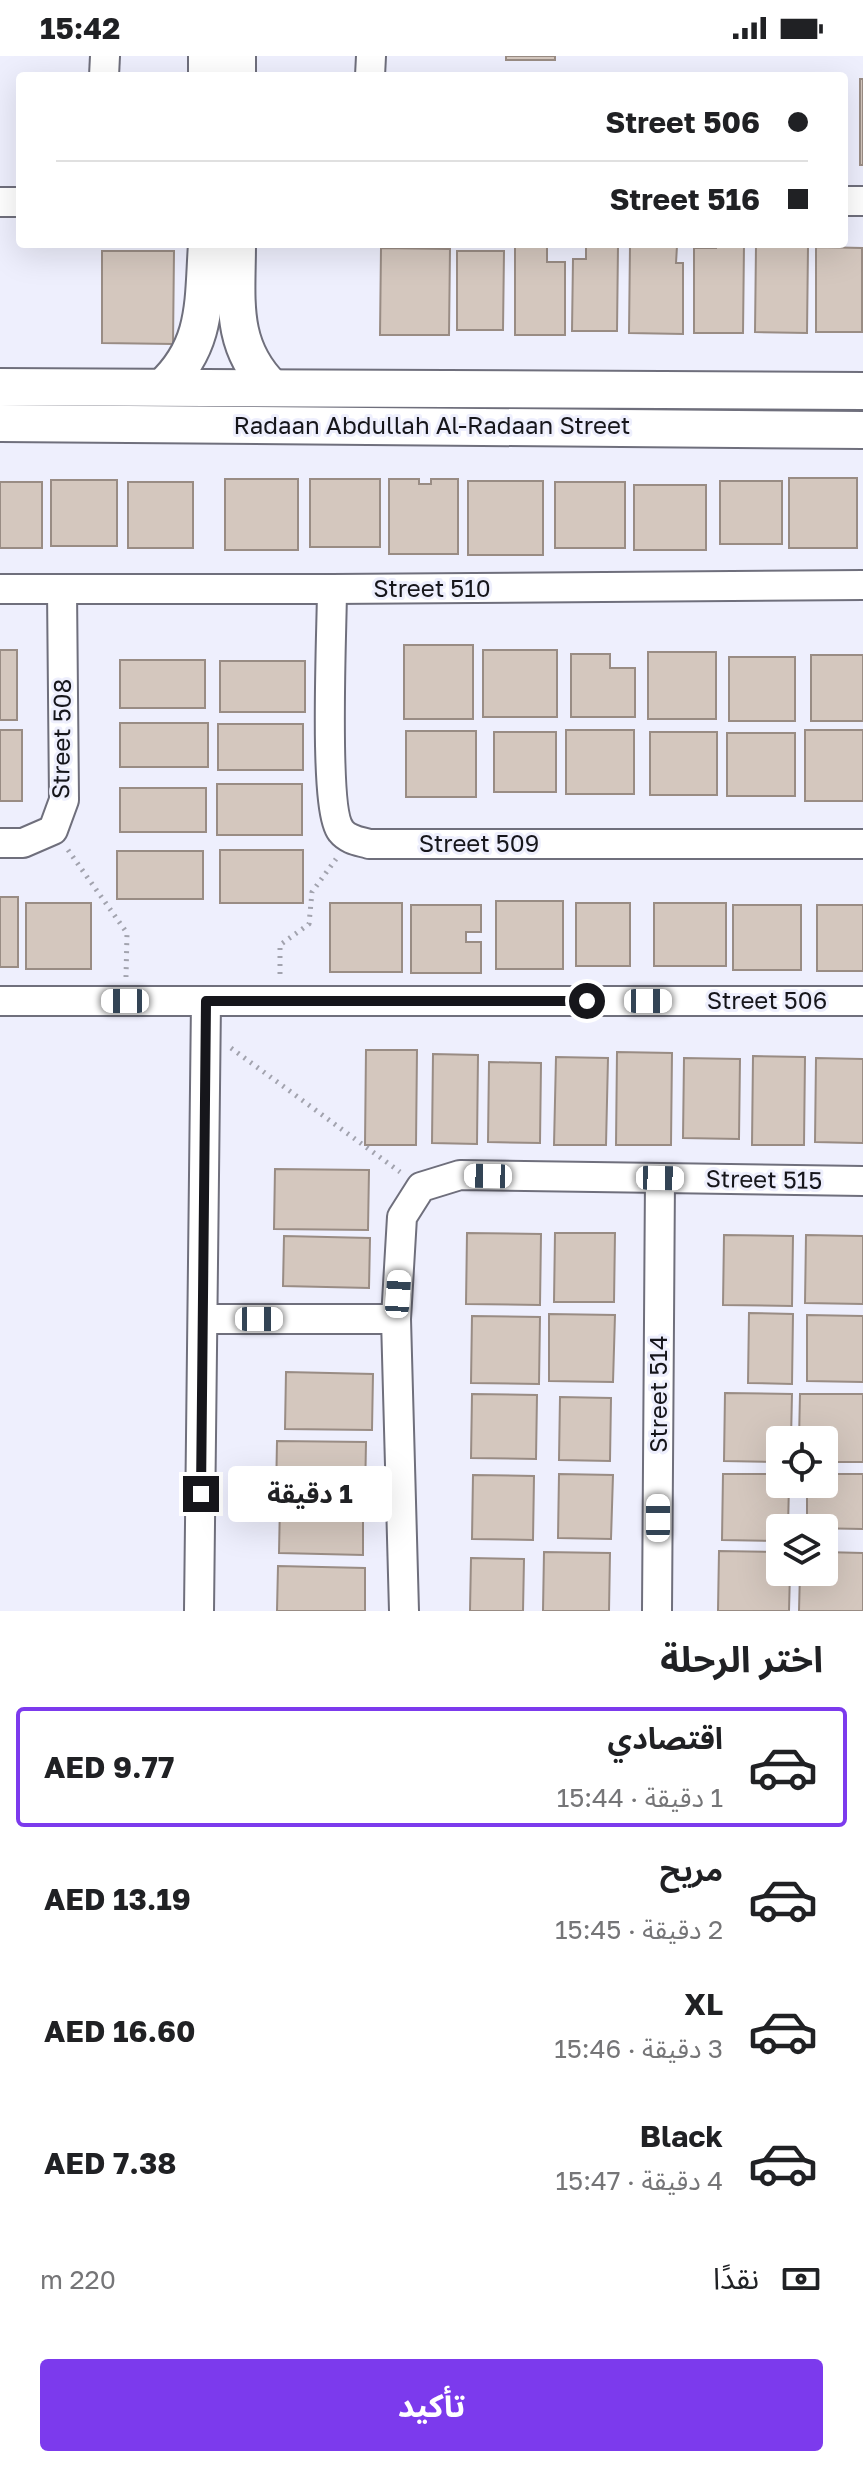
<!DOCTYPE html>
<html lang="ar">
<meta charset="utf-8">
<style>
:root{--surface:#fff;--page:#f6f6f6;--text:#202124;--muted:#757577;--line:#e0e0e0;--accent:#7c3aed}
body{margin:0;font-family:"Golos Text","Noto Sans Arabic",sans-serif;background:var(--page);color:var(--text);direction:rtl;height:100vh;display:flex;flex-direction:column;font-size:30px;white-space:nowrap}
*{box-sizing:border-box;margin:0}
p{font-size:26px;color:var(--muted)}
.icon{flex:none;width:44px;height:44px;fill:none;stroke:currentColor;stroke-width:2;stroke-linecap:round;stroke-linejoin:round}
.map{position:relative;height:1555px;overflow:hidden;direction:ltr}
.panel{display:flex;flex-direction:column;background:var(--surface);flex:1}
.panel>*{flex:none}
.banner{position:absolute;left:16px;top:16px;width:832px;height:176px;border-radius:8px;box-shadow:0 8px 32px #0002;direction:rtl;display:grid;align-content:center;height:176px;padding:0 40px;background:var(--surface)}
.controls{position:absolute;left:766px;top:1370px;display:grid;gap:16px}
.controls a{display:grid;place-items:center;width:72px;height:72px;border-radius:8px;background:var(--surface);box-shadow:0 8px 32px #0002;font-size:40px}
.end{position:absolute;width:36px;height:36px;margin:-18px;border:10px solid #16161b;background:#fff;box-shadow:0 0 0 4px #fff}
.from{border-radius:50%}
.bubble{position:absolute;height:56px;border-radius:8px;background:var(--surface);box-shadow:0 8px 32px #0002;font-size:26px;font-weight:700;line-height:56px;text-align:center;direction:rtl}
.car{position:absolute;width:24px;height:48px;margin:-24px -12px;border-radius:10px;box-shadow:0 0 6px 2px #0007;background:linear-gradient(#fff 24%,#345 0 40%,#fff 0 76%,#345 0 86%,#fff 0)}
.banner b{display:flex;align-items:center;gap:28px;height:76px;font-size:30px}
.banner b+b{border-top:2px solid var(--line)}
.banner i{width:20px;height:20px;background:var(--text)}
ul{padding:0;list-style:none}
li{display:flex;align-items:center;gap:24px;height:120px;margin:0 16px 12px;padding:0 24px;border:4px solid transparent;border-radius:8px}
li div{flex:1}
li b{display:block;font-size:30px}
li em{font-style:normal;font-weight:700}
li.selected{border-color:var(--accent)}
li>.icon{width:72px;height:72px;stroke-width:1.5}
h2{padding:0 40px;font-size:36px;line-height:96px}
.pay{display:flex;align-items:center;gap:20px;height:88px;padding:0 40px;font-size:30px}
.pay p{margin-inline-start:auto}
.action{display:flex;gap:16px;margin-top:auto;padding:16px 40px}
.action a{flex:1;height:92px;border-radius:8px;background:var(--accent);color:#fff;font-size:32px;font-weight:700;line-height:92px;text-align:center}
.status{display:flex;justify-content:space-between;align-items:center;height:56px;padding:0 40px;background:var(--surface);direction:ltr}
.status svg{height:22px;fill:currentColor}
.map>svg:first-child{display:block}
.building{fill:#d4c7be;stroke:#998c84;stroke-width:2}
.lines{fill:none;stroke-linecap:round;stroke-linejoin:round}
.minor-casing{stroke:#6f6f7c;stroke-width:32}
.tertiary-casing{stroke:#6f6f7c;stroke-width:40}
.path{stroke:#a2a3ae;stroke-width:5;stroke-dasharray:2 6;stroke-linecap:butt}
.minor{stroke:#fff;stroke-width:28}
.tertiary{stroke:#fff;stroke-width:36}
.route{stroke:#16161b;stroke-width:10}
.labels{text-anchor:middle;stroke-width:6;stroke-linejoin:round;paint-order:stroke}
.street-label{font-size:24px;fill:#16161b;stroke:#eeeffd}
</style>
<div class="status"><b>15:42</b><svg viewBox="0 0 49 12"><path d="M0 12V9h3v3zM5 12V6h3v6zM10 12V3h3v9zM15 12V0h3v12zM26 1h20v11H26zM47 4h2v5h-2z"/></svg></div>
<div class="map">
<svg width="863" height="1555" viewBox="0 0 863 1555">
<rect width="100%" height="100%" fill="#eeeffd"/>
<g class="building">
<rect x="506" y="0" width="49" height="4"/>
<rect x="860" y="23" width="3" height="86"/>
<polygon points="716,188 744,188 743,277 694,277 694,192 716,192"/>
<polygon points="586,189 618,190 617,275 572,275 573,203 586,203"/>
<polygon points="515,190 547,190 547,206 565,206 565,279 515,279"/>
<polygon points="630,190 677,190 676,207 683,207 683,278 629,277"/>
<polygon points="756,190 808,191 807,277 755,276"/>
<polygon points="816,191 862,192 862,276 816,276"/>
<polygon points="381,192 450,193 449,279 380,279"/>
<polygon points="102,195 174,195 173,288 102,287"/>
<polygon points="457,195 504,195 503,274 457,274"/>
<rect x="789" y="422" width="68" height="70"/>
<rect x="225" y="423" width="73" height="71"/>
<rect x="310" y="423" width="70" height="68"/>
<polygon points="389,423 419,423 419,428 431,428 431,423 458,423 458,498 389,498"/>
<rect x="51" y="424" width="66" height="66"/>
<rect x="468" y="425" width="75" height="74"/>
<rect x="720" y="425" width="62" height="63"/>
<rect x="0" y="426" width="42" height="66"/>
<rect x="128" y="426" width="65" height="66"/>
<rect x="555" y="426" width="70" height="66"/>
<rect x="634" y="429" width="72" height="65"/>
<rect x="404" y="589" width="69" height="74"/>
<rect x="0" y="594" width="17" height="70"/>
<rect x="483" y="594" width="74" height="67"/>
<rect x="648" y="596" width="68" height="67"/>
<polygon points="571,598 610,598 610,612 635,612 635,661 571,661"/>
<rect x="811" y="599" width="52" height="66"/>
<rect x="729" y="601" width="66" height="64"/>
<rect x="120" y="604" width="85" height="48"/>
<rect x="220" y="605" width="85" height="51"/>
<rect x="120" y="667" width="88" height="44"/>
<rect x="218" y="668" width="85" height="46"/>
<rect x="0" y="674" width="22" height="71"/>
<rect x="566" y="674" width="68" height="64"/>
<rect x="805" y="674" width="58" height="71"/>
<rect x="406" y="675" width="70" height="66"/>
<rect x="494" y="676" width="62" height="60"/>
<rect x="650" y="676" width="67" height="63"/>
<rect x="727" y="677" width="68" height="63"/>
<rect x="217" y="728" width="85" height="51"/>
<rect x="120" y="732" width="86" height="44"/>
<rect x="220" y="794" width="83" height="53"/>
<rect x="117" y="795" width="86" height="48"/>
<rect x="0" y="841" width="18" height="70"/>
<rect x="496" y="845" width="67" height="68"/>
<rect x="26" y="847" width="65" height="66"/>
<rect x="330" y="847" width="72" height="69"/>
<rect x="576" y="847" width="54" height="63"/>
<rect x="654" y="847" width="72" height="63"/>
<polygon points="411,849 481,849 481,876 466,876 466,886 481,886 481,917 411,917"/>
<rect x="733" y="849" width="68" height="65"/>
<rect x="817" y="849" width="46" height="66"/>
<polygon points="366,994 417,994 416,1089 365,1089"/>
<polygon points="617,996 672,997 671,1089 616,1089"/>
<polygon points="433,998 478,999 477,1088 432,1087"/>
<polygon points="753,1000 805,1001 804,1089 752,1089"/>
<polygon points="556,1001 608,1002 606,1089 554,1089"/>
<polygon points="684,1002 740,1003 739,1083 683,1082"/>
<polygon points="816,1002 863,1003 863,1087 815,1086"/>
<polygon points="489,1006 541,1007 540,1087 488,1086"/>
<polygon points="275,1113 369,1114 368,1174 274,1173"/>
<polygon points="467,1177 541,1178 540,1249 466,1248"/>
<polygon points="555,1177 615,1177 614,1246 554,1246"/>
<polygon points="724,1179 793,1180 792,1250 723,1249"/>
<polygon points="806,1179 863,1180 863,1248 805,1247"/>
<polygon points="284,1180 370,1182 369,1232 283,1230"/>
<polygon points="749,1257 793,1258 792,1328 748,1327"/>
<polygon points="549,1258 615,1259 613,1326 549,1325"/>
<polygon points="807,1259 863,1260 863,1326 807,1325"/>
<polygon points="472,1260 540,1261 539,1328 471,1327"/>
<polygon points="286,1316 373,1318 372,1374 285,1373"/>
<polygon points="725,1337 792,1338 791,1384 780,1384 780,1406 724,1405"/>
<polygon points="472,1338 537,1339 536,1403 471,1402"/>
<polygon points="800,1338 863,1338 863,1406 824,1406 824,1384 799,1384"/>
<polygon points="560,1341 611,1342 610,1405 559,1404"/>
<polygon points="277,1385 366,1386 365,1441 276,1440"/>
<polygon points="559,1418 613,1419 611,1483 558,1482"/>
<polygon points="723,1418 780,1418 780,1428 789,1428 788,1472 780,1472 780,1485 722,1484"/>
<polygon points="824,1418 863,1418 863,1473 807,1472 807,1428 824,1428"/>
<polygon points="473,1419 534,1420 533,1484 472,1483"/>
<polygon points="280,1447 363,1448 363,1499 279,1497"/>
<polygon points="719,1495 780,1496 780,1516 790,1516 789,1555 718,1555"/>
<polygon points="544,1496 610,1497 609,1555 543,1555"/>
<polygon points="824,1496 863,1497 863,1555 799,1555 800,1516 824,1516"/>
<polygon points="471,1502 524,1503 523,1555 470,1555"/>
<polygon points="278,1510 365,1512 365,1555 277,1555"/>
</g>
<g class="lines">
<g class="minor-casing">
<g id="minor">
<polyline points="104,20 105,0"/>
<polyline points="370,20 371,0"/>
<polyline points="844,145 863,145"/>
<polyline points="0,146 20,146"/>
<polyline points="0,533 332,533 863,529"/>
<path d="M332 533C332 572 323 753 341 775 348 784 359 785 369 788H863"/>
<polyline points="0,787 23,787 53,774 64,744 62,534"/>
<polyline points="0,945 863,945"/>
<polyline points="204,1263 396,1263"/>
<polyline points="199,1555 206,945"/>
<polyline points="404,1555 396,1263 402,1161 421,1131 460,1119 863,1125"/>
<polyline points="657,1555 660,1122"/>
</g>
</g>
<g class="tertiary-casing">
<g id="tertiary">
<polyline points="207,0 207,20"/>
<polyline points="237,20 237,0"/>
<path d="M237 188C237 243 229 289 271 331"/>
<polyline points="0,331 863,335"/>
<path d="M163 331C208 289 203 245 207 188"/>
<polyline points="0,367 863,374"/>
</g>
</g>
<g class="path">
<polyline points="68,794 127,877 126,921"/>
<polyline points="280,918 280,889 309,868 312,836 336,803"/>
<polyline points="231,992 400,1116"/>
</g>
<use href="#minor" class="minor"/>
<use href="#tertiary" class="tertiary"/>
</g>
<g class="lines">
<polyline class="route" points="201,1438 206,945 587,945"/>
</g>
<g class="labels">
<g class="street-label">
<text x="432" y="378">Radaan Abdullah Al-Radaan Street</text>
<text x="432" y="541">Street 510</text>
<text transform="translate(62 683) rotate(-89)" y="8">Street 508</text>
<text x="479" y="796">Street 509</text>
<text x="767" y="953">Street 506</text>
<text transform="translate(764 1124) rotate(1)" y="8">Street 515</text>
<text transform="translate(659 1338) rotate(-90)" y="8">Street 514</text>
</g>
</g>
</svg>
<div class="controls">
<a><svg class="icon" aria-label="locate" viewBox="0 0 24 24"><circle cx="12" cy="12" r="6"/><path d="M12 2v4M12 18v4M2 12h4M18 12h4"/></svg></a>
<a><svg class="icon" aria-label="layers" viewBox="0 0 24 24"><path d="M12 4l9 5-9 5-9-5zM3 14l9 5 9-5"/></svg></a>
</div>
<i class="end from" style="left:587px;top:945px"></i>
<i class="end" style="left:201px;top:1438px"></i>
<div class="bubble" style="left:228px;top:1410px;width:164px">1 دقيقة</div>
<i class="car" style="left:125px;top:945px;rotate:270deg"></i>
<i class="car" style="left:648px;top:945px;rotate:90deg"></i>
<i class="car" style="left:488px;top:1120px;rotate:271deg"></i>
<i class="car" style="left:660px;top:1122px;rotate:91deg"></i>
<i class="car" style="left:398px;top:1238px;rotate:4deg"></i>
<i class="car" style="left:259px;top:1263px;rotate:90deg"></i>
<i class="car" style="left:658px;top:1462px;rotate:0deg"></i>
<div class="banner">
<b><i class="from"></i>Street 506</b>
<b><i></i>Street 516</b>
</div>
</div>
<section class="panel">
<h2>اختر الرحلة</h2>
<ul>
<li class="selected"><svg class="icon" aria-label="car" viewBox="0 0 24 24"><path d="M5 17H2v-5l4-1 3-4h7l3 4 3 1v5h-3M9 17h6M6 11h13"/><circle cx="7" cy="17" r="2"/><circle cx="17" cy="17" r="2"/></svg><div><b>اقتصادي</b><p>1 دقيقة · 15:44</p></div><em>AED 9.77</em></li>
<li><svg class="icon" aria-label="car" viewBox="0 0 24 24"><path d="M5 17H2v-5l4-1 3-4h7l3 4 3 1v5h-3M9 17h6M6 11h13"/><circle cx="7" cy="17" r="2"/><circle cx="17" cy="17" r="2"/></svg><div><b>مريح</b><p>2 دقيقة · 15:45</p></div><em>AED 13.19</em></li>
<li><svg class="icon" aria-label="car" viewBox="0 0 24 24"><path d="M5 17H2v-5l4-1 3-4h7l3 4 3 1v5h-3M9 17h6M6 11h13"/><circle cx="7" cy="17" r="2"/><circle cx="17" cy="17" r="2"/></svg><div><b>XL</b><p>3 دقيقة · 15:46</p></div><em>AED 16.60</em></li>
<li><svg class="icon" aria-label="car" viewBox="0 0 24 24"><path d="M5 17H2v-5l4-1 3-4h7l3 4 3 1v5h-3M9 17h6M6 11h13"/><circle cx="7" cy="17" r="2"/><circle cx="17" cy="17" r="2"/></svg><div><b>Black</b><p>4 دقيقة · 15:47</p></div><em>AED 7.38</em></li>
</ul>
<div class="pay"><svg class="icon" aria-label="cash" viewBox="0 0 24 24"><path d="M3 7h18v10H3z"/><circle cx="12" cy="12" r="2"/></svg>نقدًا<p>220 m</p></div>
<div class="action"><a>تأكيد</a></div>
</section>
